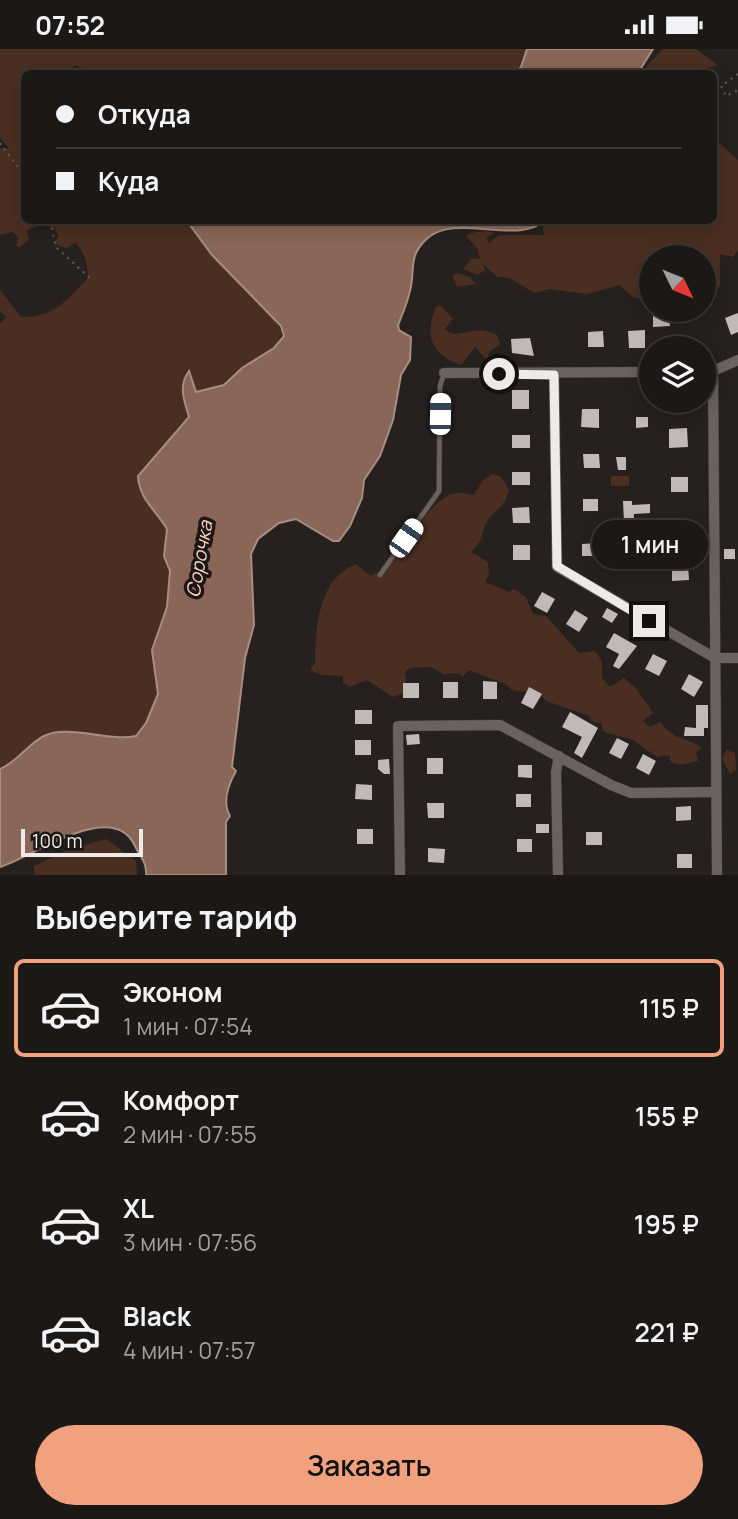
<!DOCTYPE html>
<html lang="ru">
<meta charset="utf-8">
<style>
:root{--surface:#1c1816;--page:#25211f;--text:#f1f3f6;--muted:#a0a0a1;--line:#3a3735;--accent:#f2a17e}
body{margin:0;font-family:Manrope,sans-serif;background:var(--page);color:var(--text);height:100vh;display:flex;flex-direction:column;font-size:26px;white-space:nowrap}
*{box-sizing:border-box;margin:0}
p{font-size:23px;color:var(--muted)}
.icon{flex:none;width:38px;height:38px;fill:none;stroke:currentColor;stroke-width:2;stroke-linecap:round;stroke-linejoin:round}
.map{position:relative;height:826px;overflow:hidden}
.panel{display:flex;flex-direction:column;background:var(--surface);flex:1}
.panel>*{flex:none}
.top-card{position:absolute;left:21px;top:21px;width:696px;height:154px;border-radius:10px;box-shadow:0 4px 18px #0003,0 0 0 2px var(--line);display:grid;align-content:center;height:154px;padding:0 35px;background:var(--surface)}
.needle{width:46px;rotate:133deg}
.controls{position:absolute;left:639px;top:196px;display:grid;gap:14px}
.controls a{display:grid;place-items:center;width:77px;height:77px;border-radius:50%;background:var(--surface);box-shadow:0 4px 18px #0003,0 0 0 2px var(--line);font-size:35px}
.scale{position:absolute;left:21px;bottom:18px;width:122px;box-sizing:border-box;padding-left:7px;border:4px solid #eeeae8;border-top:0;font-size:19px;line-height:24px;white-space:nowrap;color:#eeeae8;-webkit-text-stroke:5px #1c1714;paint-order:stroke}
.end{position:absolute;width:32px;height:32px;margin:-16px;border:9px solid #eeeae8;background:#111;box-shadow:0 0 0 4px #111}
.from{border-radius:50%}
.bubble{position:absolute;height:49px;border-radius:24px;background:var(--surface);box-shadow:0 4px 18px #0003,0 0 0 2px var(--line);font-size:23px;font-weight:600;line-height:49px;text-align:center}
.car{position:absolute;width:21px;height:42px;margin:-21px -10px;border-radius:9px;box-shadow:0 0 5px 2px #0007;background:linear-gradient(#fff 24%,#345 0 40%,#fff 0 76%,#345 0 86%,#fff 0)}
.top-card b{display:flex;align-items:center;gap:24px;height:66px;font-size:26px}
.top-card b+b{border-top:2px solid var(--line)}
.top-card i{width:18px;height:18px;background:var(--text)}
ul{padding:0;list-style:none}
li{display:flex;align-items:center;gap:21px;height:98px;margin:0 14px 10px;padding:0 21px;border:4px solid transparent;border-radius:10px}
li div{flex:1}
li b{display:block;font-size:26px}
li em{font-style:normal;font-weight:600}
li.selected{border-color:var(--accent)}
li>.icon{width:63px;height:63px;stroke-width:1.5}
h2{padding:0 35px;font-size:32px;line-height:84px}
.button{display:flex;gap:14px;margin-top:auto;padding:14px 35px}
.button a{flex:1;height:80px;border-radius:42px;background:var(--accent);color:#111;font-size:28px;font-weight:600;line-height:80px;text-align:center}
.status{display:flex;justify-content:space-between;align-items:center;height:49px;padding:0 35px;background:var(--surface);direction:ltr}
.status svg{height:19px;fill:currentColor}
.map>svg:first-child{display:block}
.green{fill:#4a2e22}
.water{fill:#896657;stroke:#a78e82;stroke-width:2}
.building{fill:#c1b9b5}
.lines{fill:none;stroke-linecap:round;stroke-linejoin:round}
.lane-casing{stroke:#403b39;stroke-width:6}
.street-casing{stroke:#403b39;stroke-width:11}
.path{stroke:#635e5c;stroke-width:2;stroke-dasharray:2 5;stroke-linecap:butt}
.lane{stroke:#69625f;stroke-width:4.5}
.street{stroke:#69625f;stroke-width:10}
.route{stroke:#eeeae8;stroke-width:9}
.labels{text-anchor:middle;stroke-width:7;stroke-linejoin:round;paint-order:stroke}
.water-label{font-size:19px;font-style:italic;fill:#fbd4c4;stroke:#1c1714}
</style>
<div class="status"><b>07:52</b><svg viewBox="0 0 49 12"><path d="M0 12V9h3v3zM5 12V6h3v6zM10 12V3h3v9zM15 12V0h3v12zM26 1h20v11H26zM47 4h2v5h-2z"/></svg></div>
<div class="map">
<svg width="738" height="826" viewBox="0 0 738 826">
<rect width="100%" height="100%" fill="#26201e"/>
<g class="green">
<path d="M0 0H526V13L520 24H93L74 16 73 24H24V172H192L274 263 282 285C268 319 224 336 194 353L174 471 163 633 140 691 0 728V275L6 268 0 263V241L21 268C56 268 65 252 88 229 88 217 85 202 75 194L66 199 55 195 58 186C53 173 37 175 27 182L29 191 20 198 16 197 18 189 13 183 0 186V99L9 100 0 88Z"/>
<polygon points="663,0 696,0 718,16 704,20 702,24 644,24 647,17"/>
<path d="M714 89 738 111V201L733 208 720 205V237L704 252V208H651L650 256H645L642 250 633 248 619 236 587 245 549 240 535 244C521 238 514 227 497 228L483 215 485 221 478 226 463 220 472 209 480 210 478 201 466 187C472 182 489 181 495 184L486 189 489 194 499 186H544L543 179 548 172H628L635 175 634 172H714Z"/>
<polygon points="458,224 470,228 476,235 457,238 452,227"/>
<path d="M440 256 453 270 445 280C456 294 475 272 498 287L500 296 489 303 488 312 475 298 461 316C431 306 424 286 436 258Z"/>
<path d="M493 425 501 428 509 441C504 461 493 461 487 473 479 489 487 486 471 503L488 513 489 525 485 533 509 543 514 540 526 548 533 565 546 567 579 604 595 602 602 612V629L610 638 624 629 636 639 653 664 643 672 650 678 660 673C678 694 683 686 702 699L696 703 698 712C686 714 684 718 671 713L669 706 657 708 633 691 604 683 601 674 591 672 589 667 546 652 540 645 512 641 505 635 469 621 462 628 460 624 443 625 431 618 410 619 405 623 407 642 393 648 367 631 350 638 343 633V627L321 626 310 621 315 614C316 578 317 531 356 515L370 527C409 511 419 458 452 445 459 442 468 445 474 446L483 431Z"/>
<rect x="611" y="427" width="18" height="10"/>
<polygon points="726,701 735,704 736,720 730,725 722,710"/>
<polygon points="106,790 136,812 137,826 34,826 34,817 67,801"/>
</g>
<g class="water">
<polygon points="527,0 653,0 638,24 515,24 521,18"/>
<path d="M187 172H545C509 200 442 153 416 204 412 213 413 220 412 230 411 244 404 262 398 276L399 281 411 288 410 311 401 326 393 371 380 407 364 431 362 449 350 477 339 492H333L296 470 279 474 258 490 251 505 254 576 245 609 232 718 236 722C228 736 222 753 230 767L226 773V826H146C147 813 140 808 135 797 113 748 32 809 0 818V720C17 713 28 695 44 687 68 675 109 693 136 687L146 674 158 645 152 601 167 558 170 522 164 507 167 480C156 461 139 450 138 427L189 368C184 351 178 337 189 322L196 343 224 336 242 319 274 299 284 287 281 277 212 206Z"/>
</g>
<g class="building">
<polygon points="653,261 661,261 662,269 669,269 670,277 653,278"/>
<polygon points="738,264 738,283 731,286 725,269"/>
<polygon points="645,281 645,299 629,299 628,282"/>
<polygon points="603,282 604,298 588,298 588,283"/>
<polygon points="530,289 534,307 512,304 511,290"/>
<rect x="512" y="341" width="17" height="19"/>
<polygon points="582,360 599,360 599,379 581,378"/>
<polygon points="636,368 648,368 648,378 636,379"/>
<polygon points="687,379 688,398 669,399 669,380"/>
<rect x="512" y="386" width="18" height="13"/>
<polygon points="583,405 599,405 600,419 584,419"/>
<polygon points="616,408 626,408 626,421 618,421"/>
<rect x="512" y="423" width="18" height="13"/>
<rect x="671" y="428" width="17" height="15"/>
<rect x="583" y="450" width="15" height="12"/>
<polygon points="623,452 632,452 632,456 650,455 650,464 634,465 633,484 617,483 617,473 624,473"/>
<polygon points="529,458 530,474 513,474 512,459"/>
<polygon points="672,471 688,471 689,487 672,487"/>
<circle cx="647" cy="500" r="8"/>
<polygon points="597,494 597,507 582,507 582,495"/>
<rect x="513" y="496" width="17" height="15"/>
<rect x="724" y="500" width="11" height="10"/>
<polygon points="687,501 705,501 705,510 688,510"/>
<polygon points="688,516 689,531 672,532 672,517"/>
<polygon points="542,543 555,550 547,564 534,557"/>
<polygon points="607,559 618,565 612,574 602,568"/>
<polygon points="575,561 588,569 579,583 566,575"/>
<polygon points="614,584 637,597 619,620 613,617 619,605 606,598"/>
<polygon points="653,605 667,612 659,627 645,620"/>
<polygon points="689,625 703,633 694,648 681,640"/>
<polygon points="483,632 497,633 497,650 483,650"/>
<rect x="443" y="633" width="15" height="16"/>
<rect x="403" y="634" width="16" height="15"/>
<polygon points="529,638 542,645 533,660 521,654"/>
<polygon points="696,656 708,656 708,679 704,679 704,687 684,687 685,678 696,679"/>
<rect x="355" y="661" width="17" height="14"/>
<polygon points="570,663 598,679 582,709 574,704 582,688 562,678"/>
<polygon points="419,685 420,695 407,696 406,686"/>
<polygon points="617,689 629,695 621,710 609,704"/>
<rect x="355" y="691" width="16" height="15"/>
<polygon points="643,705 656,712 649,726 636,719"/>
<rect x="427" y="709" width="16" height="16"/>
<polygon points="389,710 390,725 384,725 378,720 378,711"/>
<polygon points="518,716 532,716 532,729 518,728"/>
<polygon points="356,735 372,736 372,751 355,750"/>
<rect x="516" y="745" width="15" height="13"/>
<polygon points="427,754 444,754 444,769 428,769"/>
<polygon points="691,757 691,771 676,772 676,758"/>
<rect x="536" y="775" width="13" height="9"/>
<rect x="357" y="780" width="16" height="15"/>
<rect x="586" y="783" width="16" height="13"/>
<rect x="517" y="790" width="15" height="13"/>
<polygon points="428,799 445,800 444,814 428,813"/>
<rect x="677" y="805" width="15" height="14"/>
</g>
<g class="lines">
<g class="lane-casing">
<polyline id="lane" points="380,526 439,442 440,337 444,325"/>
</g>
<g class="street-casing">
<g id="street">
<polyline points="704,322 713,322 738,311"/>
<polyline points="713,322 717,826"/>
<polyline points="444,324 651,323"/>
<polyline points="554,326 557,518 715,609 738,609"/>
<polyline points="400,826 398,677 500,676 611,736 631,744 716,743"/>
<polyline points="558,826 556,723 559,707"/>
</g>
</g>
<g class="path">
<polyline points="738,25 721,37 726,47 738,41"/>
<polyline points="0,94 24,126"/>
<polyline points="50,172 56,198 92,231"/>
</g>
<use href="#lane" class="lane"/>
<use href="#street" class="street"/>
</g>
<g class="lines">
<polyline class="route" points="499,325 554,326 557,517 649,572"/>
</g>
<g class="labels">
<g class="water-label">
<text transform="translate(199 510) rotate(-80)" y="7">Сорочка</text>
</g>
</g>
</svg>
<div class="controls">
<a><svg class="needle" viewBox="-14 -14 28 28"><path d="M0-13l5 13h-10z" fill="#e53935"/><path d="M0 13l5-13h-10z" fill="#a0a0a1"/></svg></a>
<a><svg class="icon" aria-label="layers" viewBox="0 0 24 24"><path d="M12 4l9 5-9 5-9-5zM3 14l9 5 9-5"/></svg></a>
</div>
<div class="scale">100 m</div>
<i class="end from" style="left:499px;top:325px"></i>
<i class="end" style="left:649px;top:572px"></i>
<div class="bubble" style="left:592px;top:471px;width:116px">1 мин</div>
<i class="car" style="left:440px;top:365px;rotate:1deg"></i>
<i class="car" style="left:406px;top:489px;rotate:35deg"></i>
<div class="top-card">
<b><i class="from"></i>Откуда</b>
<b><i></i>Куда</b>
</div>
</div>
<section class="panel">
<h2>Выберите тариф</h2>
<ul>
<li class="selected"><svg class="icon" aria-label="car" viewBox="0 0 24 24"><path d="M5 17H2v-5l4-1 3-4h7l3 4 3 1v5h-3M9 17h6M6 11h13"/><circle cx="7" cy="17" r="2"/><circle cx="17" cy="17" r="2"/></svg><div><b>Эконом</b><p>1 мин · 07:54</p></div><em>115 ₽</em></li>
<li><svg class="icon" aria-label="car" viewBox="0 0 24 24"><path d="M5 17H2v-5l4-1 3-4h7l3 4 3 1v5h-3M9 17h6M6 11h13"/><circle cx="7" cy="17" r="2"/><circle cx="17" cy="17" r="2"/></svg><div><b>Комфорт</b><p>2 мин · 07:55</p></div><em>155 ₽</em></li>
<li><svg class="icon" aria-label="car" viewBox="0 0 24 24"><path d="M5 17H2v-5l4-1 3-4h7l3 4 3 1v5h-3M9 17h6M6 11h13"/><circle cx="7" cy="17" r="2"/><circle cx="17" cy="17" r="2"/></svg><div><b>XL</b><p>3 мин · 07:56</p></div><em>195 ₽</em></li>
<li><svg class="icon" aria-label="car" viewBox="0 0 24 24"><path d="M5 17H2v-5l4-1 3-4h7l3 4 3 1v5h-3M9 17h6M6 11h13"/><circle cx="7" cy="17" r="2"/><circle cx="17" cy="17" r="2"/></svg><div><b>Black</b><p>4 мин · 07:57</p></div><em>221 ₽</em></li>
</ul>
<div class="button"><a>Заказать</a></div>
</section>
